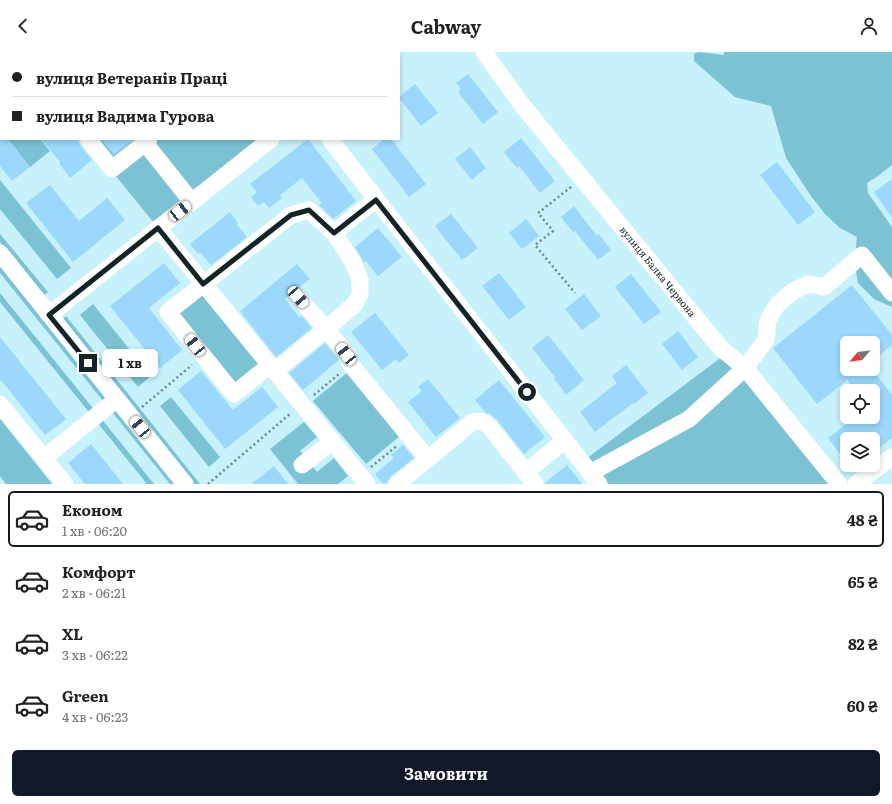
<!DOCTYPE html>
<html lang="uk">
<meta charset="utf-8">
<style>
:root{--surface:#fff;--page:#f6f6f6;--text:#202124;--muted:#757577;--line:#e0e0e0;--accent:#111827}
body{margin:0;font-family:Literata,serif;background:var(--page);color:var(--text);height:100vh;display:flex;flex-direction:column;font-size:15px;white-space:nowrap}
*{box-sizing:border-box;margin:0}
p{font-size:13px;color:var(--muted)}
.icon{flex:none;width:22px;height:22px;fill:none;stroke:currentColor;stroke-width:2;stroke-linecap:round;stroke-linejoin:round}
.map{position:relative;height:432px;overflow:hidden}
.drawer{display:flex;flex-direction:column;background:var(--surface);flex:1}
.drawer>*{flex:none}
.hud{position:absolute;left:0px;top:0px;width:400px;height:88px;box-shadow:0 2px 6px #0003;display:grid;align-content:center;height:88px;padding:0 12px;background:var(--surface)}
.needle{width:26px;rotate:241deg}
.fabs{position:absolute;left:840px;top:284px;display:grid;gap:8px}
.fabs a{display:grid;place-items:center;width:40px;height:40px;border-radius:6px;background:var(--surface);box-shadow:0 2px 6px #0003;font-size:20px}
.end{position:absolute;width:18px;height:18px;margin:-9px;border:5px solid #132327;background:#fff;box-shadow:0 0 0 2px #fff}
.from{border-radius:50%}
.bubble{position:absolute;height:28px;border-radius:6px;background:var(--surface);box-shadow:0 2px 6px #0003;font-size:13px;font-weight:700;line-height:28px;text-align:center}
.car{position:absolute;width:12px;height:24px;margin:-12px -6px;border-radius:5px;box-shadow:0 0 3px 1px #0007;background:linear-gradient(#fff 24%,#345 0 40%,#fff 0 76%,#345 0 86%,#fff 0)}
.hud b{display:flex;align-items:center;gap:14px;height:38px;font-size:15px}
.hud b+b{border-top:1px solid var(--line)}
.hud i{width:10px;height:10px;background:var(--text)}
ul{padding:7px 0 0;list-style:none}
li{display:flex;align-items:center;gap:12px;height:56px;margin:0 8px 6px;padding:0 4px;border:2px solid transparent;border-radius:6px}
li div{flex:1}
li b{display:block;font-size:15px}
li em{font-style:normal;font-weight:700}
li.on{border-color:var(--accent)}
li>.icon{width:36px;height:36px;stroke-width:1.5}
.primary-button{display:flex;gap:8px;margin-top:auto;padding:8px 12px}
.primary-button a{flex:1;height:46px;border-radius:6px;background:var(--accent);color:#fff;font-size:16px;font-weight:700;line-height:46px;text-align:center}
header{display:flex;justify-content:space-between;align-items:center;height:52px;padding:0 12px;background:var(--surface);font-size:18px;font-weight:700}
.map>svg:first-child{display:block}
.green{fill:#7bc2d4}
.building{fill:#9bd8fc}
.lines{fill:none;stroke-linecap:round;stroke-linejoin:round}
.path{stroke:#6c8990;stroke-width:2.5;stroke-dasharray:2 3;stroke-linecap:butt}
.minor{stroke:#fff;stroke-width:17}
.route{stroke:#132327;stroke-width:5}
.labels{text-anchor:middle;stroke-width:3.5;stroke-linejoin:round;paint-order:stroke}
.street-label{font-size:10px;fill:#132327;stroke:#c7f1fb}
</style>
<header><svg class="icon" aria-label="back" viewBox="0 0 24 24"><path d="M15 5l-7 7 7 7"/></svg>Cabway<svg class="icon" aria-label="person" viewBox="0 0 24 24"><circle cx="12" cy="8" r="4"/><path d="M4 21q1-7 8-7t8 7"/></svg></header>
<div class="map">
<svg width="892" height="432" viewBox="0 0 892 432">
<rect width="100%" height="100%" fill="#c7f1fb"/>
<g class="green">
<polygon points="0,0 262,0 262,1 1,1 1,78 0,77"/>
<polygon points="699,0 724,3 724,0 892,0 892,113 878,124 867,131 868,141 892,175 892,255 874,247 858,231 856,220 858,216 856,194 857,185 840,176 825,162 811,144 786,106 771,54 735,45 694,9 694,2"/>
<polygon points="8,87 40,87 50,99 30,115"/>
<polygon points="86,87 271,87 158,176"/>
<polygon points="0,128 71,216 57,227 0,157"/>
<polygon points="0,182 48,240 44,243 0,190"/>
<polygon points="0,213 177,432 170,432 0,221"/>
<polygon points="203,232 270,313 234,342 168,260"/>
<polygon points="0,241 154,432 147,432 0,250"/>
<polygon points="93,252 151,324 138,335 80,263"/>
<polygon points="66,264 200,432 194,432 63,267"/>
<polygon points="727,301 839,432 599,432 582,410"/>
<polygon points="349,319 401,383 366,412 313,349"/>
<polygon points="171,345 220,405 209,415 160,354"/>
<polygon points="0,367 52,432 6,432 0,424"/>
<polygon points="304,370 317,385 300,399 317,420 334,406 348,424 338,432 298,432 270,397"/>
</g>
<g class="building">
<polygon points="468,22 498,60 483,72 458,40 461,37 456,31"/>
<polygon points="415,32 438,61 421,74 399,46 399,45"/>
<polygon points="521,86 555,129 540,141 519,114 517,116 504,100"/>
<polygon points="0,87 8,87 30,115 12,129 0,114"/>
<polygon points="41,87 78,87 80,93 92,108 70,126 59,111 60,110"/>
<polygon points="101,87 134,87 114,103"/>
<polygon points="308,87 356,149 333,167 319,153 322,151 302,126 280,143 282,146 269,156 264,150 258,154 251,145 257,140 250,132"/>
<polygon points="384,87 391,87 426,132 409,145 372,97"/>
<polygon points="470,95 486,116 472,128 455,107"/>
<polygon points="777,110 815,160 798,173 760,123"/>
<polygon points="892,127 892,166 874,140"/>
<polygon points="50,133 79,169 107,146 125,168 73,210 26,151"/>
<polygon points="574,154 597,184 599,182 611,198 598,208 575,179 573,180 561,165"/>
<polygon points="230,160 238,171 236,172 247,185 211,213 200,200 198,202 190,192"/>
<polygon points="451,162 478,196 462,208 435,174"/>
<polygon points="526,167 539,184 522,197 509,181"/>
<polygon points="378,176 402,205 378,224 366,209 364,210 363,209 355,195"/>
<polygon points="164,211 180,231 149,256 182,298 160,316 110,254"/>
<polygon points="297,212 310,227 299,235 296,235 292,237 289,241 288,244 285,247 300,266 302,264 312,276 276,305 240,259"/>
<polygon points="499,221 526,255 509,268 482,234"/>
<polygon points="631,222 661,260 644,272 615,235"/>
<polygon points="852,233 892,283 892,293 873,308 873,291 847,291 847,317 872,317 892,343 892,386 873,401 873,387 847,387 847,411 828,386 855,365 873,365 873,339 856,339 847,328 817,352 773,296"/>
<polygon points="584,242 601,264 582,278 565,257"/>
<polygon points="375,261 409,303 399,311 396,307 382,318 351,280"/>
<polygon points="678,279 698,305 682,318 662,292"/>
<polygon points="548,283 584,328 566,343 554,326 555,325 532,296"/>
<polygon points="0,285 66,367 45,383 0,327"/>
<polygon points="325,291 339,308 303,338 289,321"/>
<polygon points="626,313 648,341 634,352 633,351 595,380 580,360 617,331 612,324"/>
<polygon points="201,319 233,358 262,335 278,355 225,397 178,338"/>
<polygon points="428,327 460,366 436,385 408,350 422,339 418,335"/>
<polygon points="499,328 545,385 524,402 497,368 489,361 488,362 485,360 475,348"/>
<polygon points="91,392 123,432 85,432 68,411"/>
<polygon points="403,393 414,406 391,424 387,430 383,432 375,422 394,406 391,403"/>
<polygon points="567,413 582,432 545,432 545,431"/>
<polygon points="274,414 288,432 251,432"/>
</g>
<g class="lines">
<g class="path">
<polyline points="571,135 538,161 553,179 535,193 575,241"/>
<polyline points="314,343 339,322"/>
<polyline points="142,355 192,313"/>
<polyline points="371,415 398,393"/>
<polyline points="208,432 291,361"/>
</g>
<g class="minor">
<polyline points="121,0 122,1"/>
<polyline points="262,0 262,1"/>
<path id="s1" d="M484 0 522 53 714 288 723 298 745 316 839 432"/>
<polyline points="34,1 35,0"/>
<polyline points="379,1 381,0"/>
<polyline points="0,32 1,33"/>
<polyline points="88,87 112,117 145,91"/>
<polyline points="149,87 145,91 192,150"/>
<polyline points="330,87 376,147 599,432"/>
<path d="M376 147 334 181 353 210 360 228V242L354 253 326 277 347 302 351 313 428 407 471 371C478 367 483 369 489 374L535 432"/>
<polyline points="158,176 367,432"/>
<polyline points="0,201 185,432"/>
<polyline points="49,263 271,87"/>
<polyline points="270,313 234,342 168,260 291,163 309,158 334,181"/>
<polyline points="275,319 326,277 298,245"/>
<polyline points="0,352 65,432"/>
<polyline points="44,406 117,347"/>
<polyline points="302,413 332,390"/>
<polyline points="526,420 565,388"/>
<polyline points="590,421 689,367 745,316 766,288 768,268 777,253 793,239 809,232 824,235 862,203 892,241"/>
<polyline points="397,432 428,407"/>
<polyline points="856,432 892,405"/>
</g>
</g>
<g class="lines">
<polyline class="route" points="88,311 49,263 158,176 203,232 291,163 309,158 334,181 376,148 527,340"/>
</g>
<g class="labels">
<g class="street-label">
<text dy="4" stroke="none"><textPath href="#s1" startOffset="280">вулиця Балка Червона</textPath></text>
</g>
</g>
</svg>
<div class="fabs">
<a><svg class="needle" viewBox="-14 -14 28 28"><path d="M0-13l5 13h-10z" fill="#e53935"/><path d="M0 13l5-13h-10z" fill="#757577"/></svg></a>
<a><svg class="icon" aria-label="locate" viewBox="0 0 24 24"><circle cx="12" cy="12" r="6"/><path d="M12 2v4M12 18v4M2 12h4M18 12h4"/></svg></a>
<a><svg class="icon" aria-label="layers" viewBox="0 0 24 24"><path d="M12 4l9 5-9 5-9-5zM3 14l9 5 9-5"/></svg></a>
</div>
<i class="end from" style="left:527px;top:340px"></i>
<i class="end" style="left:88px;top:311px"></i>
<div class="bubble" style="left:102px;top:297px;width:56px">1 хв</div>
<i class="car" style="left:180px;top:159px;rotate:52deg"></i>
<i class="car" style="left:298px;top:245px;rotate:139deg"></i>
<i class="car" style="left:195px;top:293px;rotate:322deg"></i>
<i class="car" style="left:346px;top:302px;rotate:322deg"></i>
<i class="car" style="left:140px;top:375px;rotate:321deg"></i>
<div class="hud">
<b><i class="from"></i>вулиця Ветеранів Праці</b>
<b><i></i>вулиця Вадима Гурова</b>
</div>
</div>
<section class="drawer">
<ul>
<li class="on"><svg class="icon" aria-label="car" viewBox="0 0 24 24"><path d="M5 17H2v-5l4-1 3-4h7l3 4 3 1v5h-3M9 17h6M6 11h13"/><circle cx="7" cy="17" r="2"/><circle cx="17" cy="17" r="2"/></svg><div><b>Економ</b><p>1 хв · 06:20</p></div><em>48 ₴</em></li>
<li><svg class="icon" aria-label="car" viewBox="0 0 24 24"><path d="M5 17H2v-5l4-1 3-4h7l3 4 3 1v5h-3M9 17h6M6 11h13"/><circle cx="7" cy="17" r="2"/><circle cx="17" cy="17" r="2"/></svg><div><b>Комфорт</b><p>2 хв · 06:21</p></div><em>65 ₴</em></li>
<li><svg class="icon" aria-label="car" viewBox="0 0 24 24"><path d="M5 17H2v-5l4-1 3-4h7l3 4 3 1v5h-3M9 17h6M6 11h13"/><circle cx="7" cy="17" r="2"/><circle cx="17" cy="17" r="2"/></svg><div><b>XL</b><p>3 хв · 06:22</p></div><em>82 ₴</em></li>
<li><svg class="icon" aria-label="car" viewBox="0 0 24 24"><path d="M5 17H2v-5l4-1 3-4h7l3 4 3 1v5h-3M9 17h6M6 11h13"/><circle cx="7" cy="17" r="2"/><circle cx="17" cy="17" r="2"/></svg><div><b>Green</b><p>4 хв · 06:23</p></div><em>60 ₴</em></li>
</ul>
<div class="primary-button"><a>Замовити</a></div>
</section>
